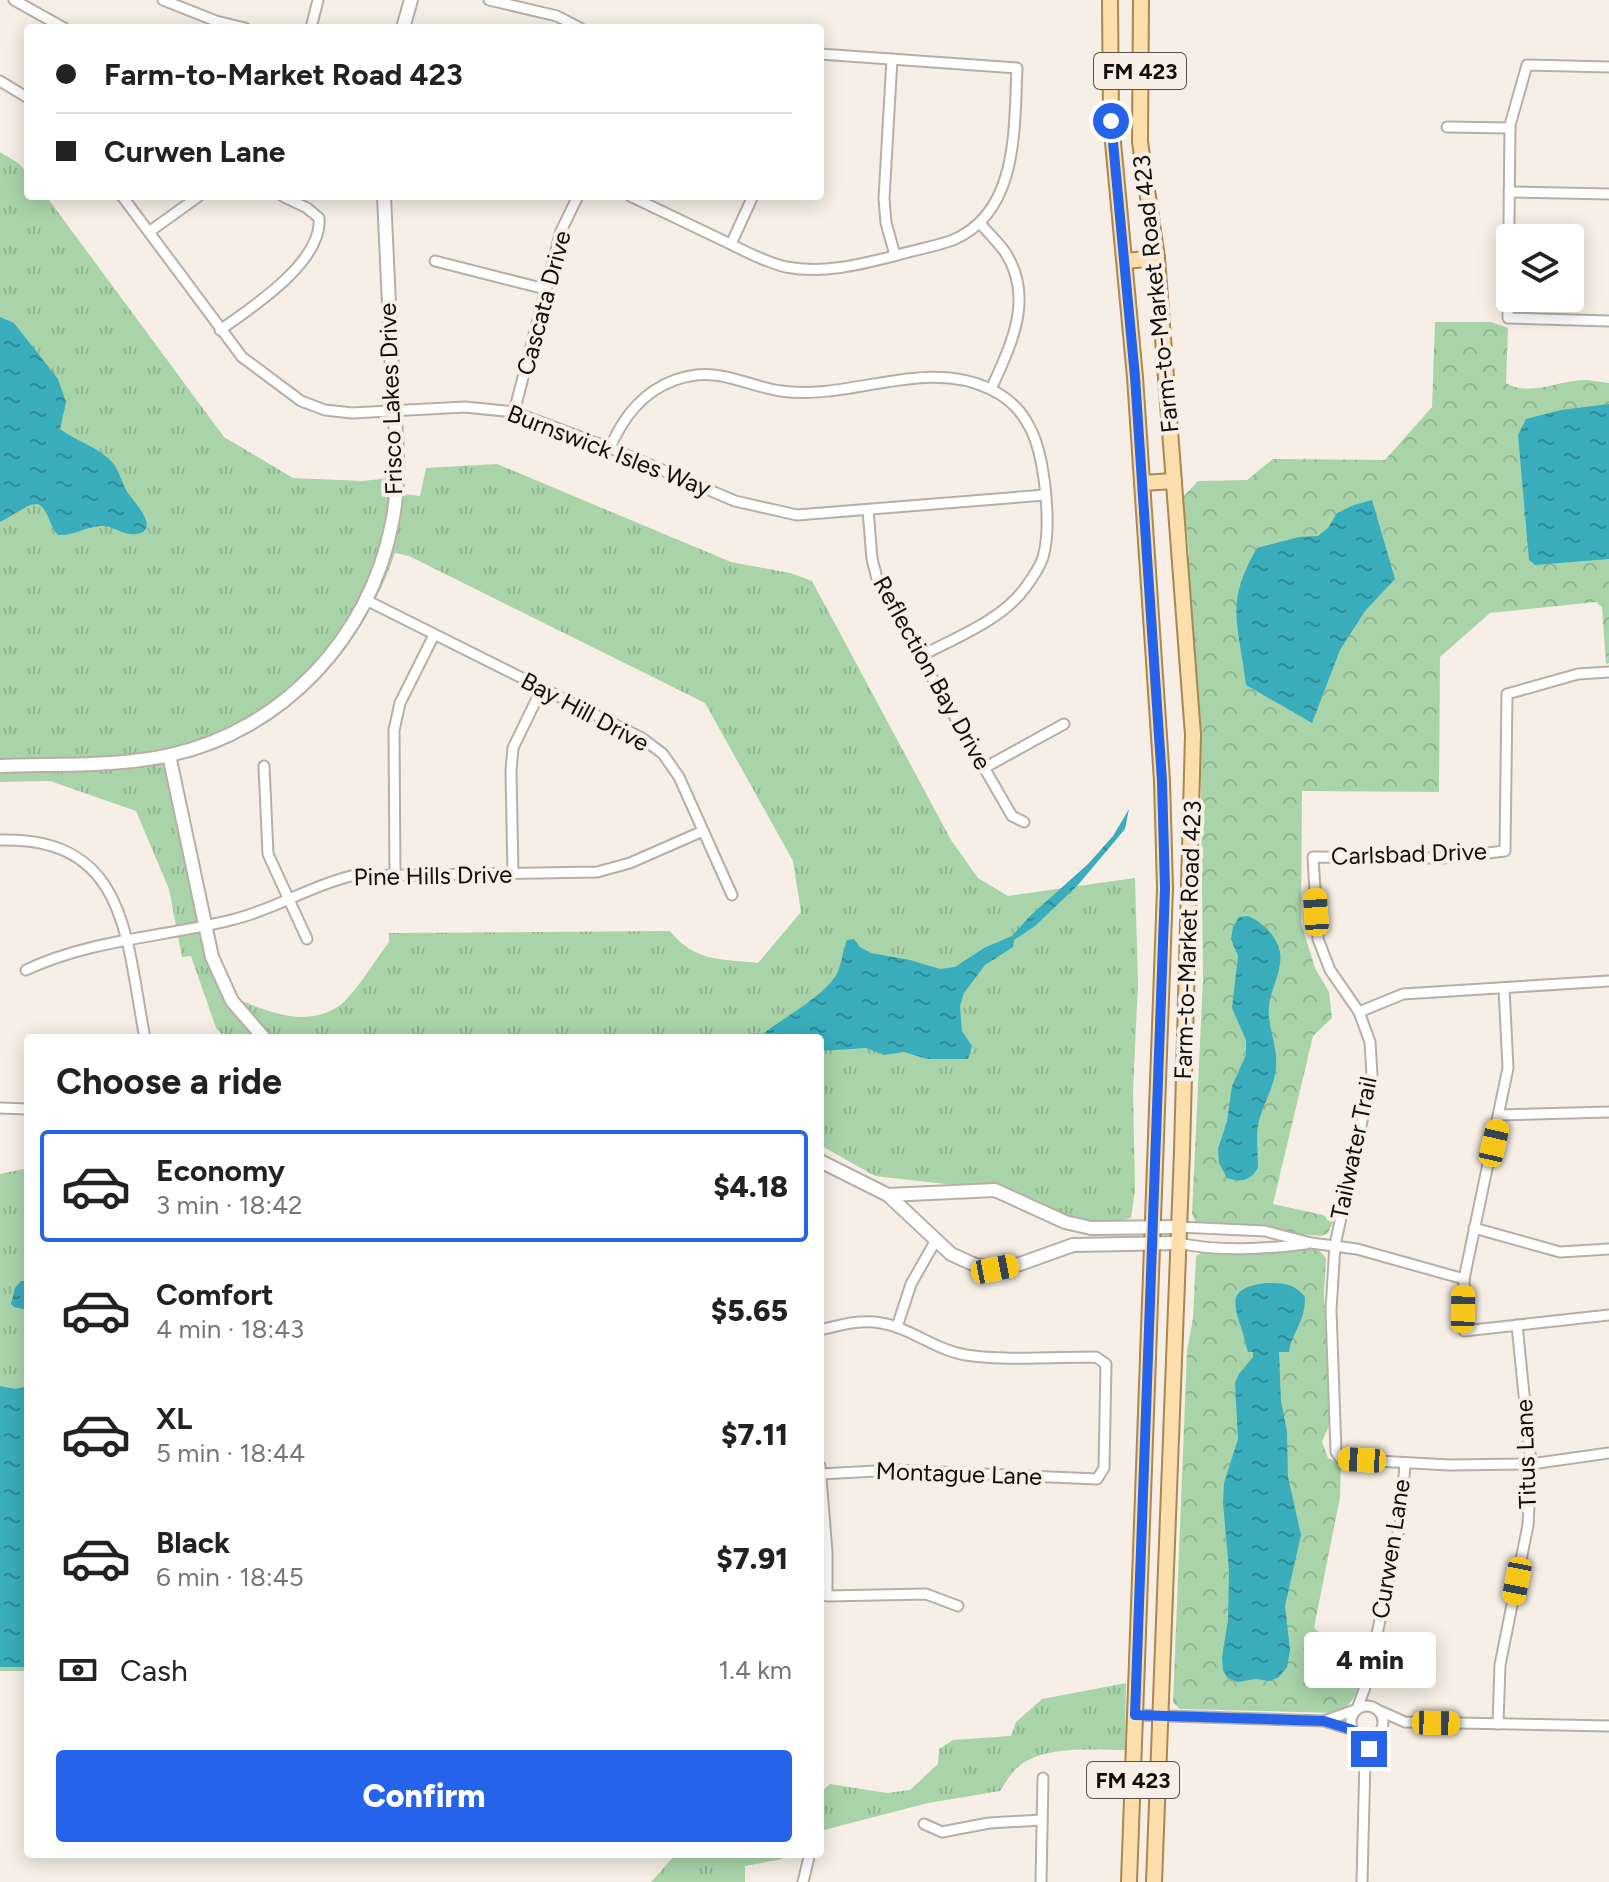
<!DOCTYPE html>
<meta charset="utf-8">
<style>
:root{--surface:#fff;--page:#f6f6f6;--text:#222;--muted:#767676;--line:#e0e0e0;--accent:#2563eb}
body{margin:0;font-family:Figtree,sans-serif;background:var(--page);color:var(--text);height:100vh;display:flex;flex-direction:column;font-size:30px;white-space:nowrap}
*{box-sizing:border-box;margin:0}
p{font-size:26px;color:var(--muted)}
.icon{flex:none;width:44px;height:44px;fill:none;stroke:currentColor;stroke-width:2;stroke-linecap:round;stroke-linejoin:round}
.map{position:relative;flex:1;overflow:hidden}
.sheet{position:absolute;left:24px;top:1034px;width:800px;height:824px;display:flex;flex-direction:column;background:var(--surface);border-radius:8px;box-shadow:0 4px 20px #0003}
.sheet>*{flex:none}
.top-card{position:absolute;left:24px;top:24px;width:800px;height:176px;border-radius:8px;box-shadow:0 4px 20px #0003;display:grid;align-content:center;height:176px;padding:0 32px;background:var(--surface)}
.buttons{position:absolute;left:1496px;top:224px;display:grid;gap:16px}
.buttons a{display:grid;place-items:center;width:88px;height:88px;border-radius:8px;background:var(--surface);box-shadow:0 4px 20px #0003;font-size:40px}
.end{position:absolute;width:36px;height:36px;margin:-18px;border:10px solid #2563eb;background:#fff;box-shadow:0 0 0 4px #fff}
.from{border-radius:50%}
.bubble{position:absolute;height:56px;border-radius:8px;background:var(--surface);box-shadow:0 4px 20px #0003;font-size:26px;font-weight:800;line-height:56px;text-align:center}
.car{position:absolute;width:24px;height:48px;margin:-24px -12px;border-radius:10px;box-shadow:0 0 6px 2px #0007;background:linear-gradient(#f5c518 24%,#345 0 40%,#f5c518 0 76%,#345 0 86%,#f5c518 0)}
.top-card b{display:flex;align-items:center;gap:28px;height:76px;font-size:30px}
.top-card b+b{border-top:2px solid var(--line)}
.top-card i{width:20px;height:20px;background:var(--text)}
ul{padding:0;list-style:none}
li{display:flex;align-items:center;gap:24px;height:112px;margin:0 16px 12px;padding:0 16px;border:4px solid transparent;border-radius:8px}
li div{flex:1}
li b{display:block;font-size:30px}
li em{font-style:normal;font-weight:800}
li.active{border-color:var(--accent)}
li>.icon{width:72px;height:72px;stroke-width:1.5}
h2{padding:0 32px;font-size:36px;line-height:96px}
.pay{display:flex;align-items:center;gap:20px;height:88px;padding:0 32px;font-size:30px}
.pay p{margin-inline-start:auto}
.primary-button{display:flex;gap:16px;margin-top:auto;padding:16px 32px}
.primary-button a{flex:1;height:92px;border-radius:8px;background:var(--accent);color:#fff;font-size:32px;font-weight:800;line-height:92px;text-align:center}
.map>svg:first-child{display:block}
.grass{fill:url(#grass-tufts);fill-rule:evenodd}
.park{fill:url(#park-crowns)}
.water{fill:url(#water-ripples)}
.lines{fill:none;stroke-linecap:round;stroke-linejoin:round}
.street-casing{stroke:#b7afa6;stroke-width:13}
.secondary-casing{stroke:#b7afa6;stroke-width:16}
.primary-casing{stroke:#a98751;stroke-width:18}
.street{stroke:#fff;stroke-width:9}
.secondary{stroke:#fff;stroke-width:12}
.primary{stroke:#fddead;stroke-width:14}
.route{stroke:#2563eb;stroke-width:10}
.labels{text-anchor:middle;stroke-width:8;stroke-linejoin:round;paint-order:stroke}
.shield{fill:#f7efe5;stroke:#55514c;stroke-width:2}
.shield-label{font-size:22px;font-weight:bold;fill:#100d0a}
.street-label{font-size:24px;fill:#100d0a;stroke:#f7efe5}
</style>
<div class="map">
<svg width="1609" height="1882" viewBox="0 0 1609 1882">
<defs>
<pattern id="grass-tufts" width="24" height="20" patternUnits="userSpaceOnUse" patternTransform="scale(2)"><rect width="24" height="20" fill="#a9d4aa"/><path d="M3 7l-1-3M5 7V3M7 7l1-3M15 17l-1-3M17 17v-4M19 17l1-3" fill="none" stroke="#90b591"/></pattern>
<pattern id="park-crowns" width="20" height="18" patternUnits="userSpaceOnUse" patternTransform="scale(2)"><rect width="20" height="18" fill="#a9d4aa"/><path d="M2 6a3 3 0 1 1 6 0M12 15a3 3 0 1 1 6 0" fill="none" stroke="#90b591"/></pattern>
<pattern id="water-ripples" width="26" height="14" patternUnits="userSpaceOnUse" patternTransform="scale(2)"><rect width="26" height="14" fill="#39adbc"/><path d="M2 4q2-2 4 0t4 0M15 11q2-2 4 0t4 0" fill="none" stroke="#2f8b97"/></pattern>
</defs>
<rect width="100%" height="100%" fill="#f7efe5"/>
<g class="grass">
<path d="M0 152C25 167 28 166 28 196H46L224 437 293 478 363 481 388 478V492L420 496 426 468 497 464 731 562 790 573 812 581 951 840 978 878 1008 896 1135 878 1138 982 1133 1092 1135 1190 1131 1218 1095 1225 1025 1199 971 1187 875 1176 820 1145V1038H225L216 1028 191 956 182 957 169 889 136 811 50 781 0 782ZM395 553 409 556 705 703 793 861 801 912 758 963C722 959 694 962 670 931L389 933V942C378 956 352 998 339 1006 305 1028 270 1012 237 999L215 951 176 762C188 754 203 752 216 747 233 741 251 731 266 722 328 683 372 621 395 553Z"/>
<polygon points="28,1168 28,1671 0,1671 0,1174"/>
<path d="M1126 1683 1125 1750C1093 1750 1039 1744 1015 1770 1009 1776 1005 1784 1000 1791L928 1803 820 1831V1793L830 1784 887 1793 910 1790 938 1764 939 1749 953 1740 1011 1736 1016 1722 1042 1699Z"/>
<polygon points="676,1854 785,1854 782,1859 745,1866 745,1882 651,1882"/>
</g>
<g class="park">
<path d="M1435 322H1491L1508 328 1506 383C1528 397 1558 381 1583 380 1591 380 1600 382 1609 383V663L1606 664 1602 607 1596 602 1490 613 1440 657 1439 792 1302 791 1301 923 1315 968 1329 992 1332 1018 1313 1036 1273 1204 1323 1215 1333 1222 1328 1233 1321 1236 1203 1225 1196 1222 1192 1214 1203 979 1201 788 1186 567 1189 553 1183 497 1198 481 1247 480 1273 459 1385 460 1432 407Z"/>
<path d="M1297 1248 1319 1250 1326 1258 1324 1293 1330 1423 1322 1442 1328 1458 1341 1464 1340 1497 1314 1628 1320 1633 1367 1642C1363 1668 1363 1703 1335 1713L1180 1709 1173 1703 1187 1351 1193 1318 1196 1256 1205 1251 1271 1252Z"/>
</g>
<g class="water">
<path d="M0 317 14 323 58 379 66 402 60 429C74 440 93 445 108 458 118 466 120 478 126 490 131 499 163 530 136 534 124 536 113 525 100 526 85 527 73 536 58 535 48 525 50 511 38 504L30 505 0 522Z"/>
<polygon points="1609,404 1609,559 1535,565 1529,560 1518,435 1526,419 1561,410"/>
<path d="M1372 500 1395 579 1365 611 1340 650 1312 723 1246 685C1239 624 1224 605 1257 548L1299 537 1318 536 1328 528 1337 513 1354 505Z"/>
<path d="M1129 809 1125 829 1078 885 1035 926 1014 940 1013 947 985 965 964 993 960 1006 962 1031 972 1046 968 1059H927L904 1052 884 1055 866 1048 820 1051V1038H758C780 1019 819 1000 835 977 842 966 842 952 847 940L854 939 860 947 871 953 910 960 940 969 955 967 984 948 1012 936 1030 916 1088 864 1113 836Z"/>
<path d="M1248 916C1262 922 1277 936 1280 952 1283 969 1271 988 1269 1006 1267 1027 1278 1046 1276 1066 1275 1087 1262 1105 1258 1125 1256 1138 1258 1154 1258 1168 1250 1181 1241 1183 1227 1178L1219 1163 1218 1149 1227 1121 1232 1086 1246 1055V1040L1232 1008 1238 956 1231 939 1233 927 1239 917Z"/>
<polygon points="21,1281 28,1281 28,1310 14,1307 11,1304 15,1288"/>
<path d="M1265 1283C1283 1283 1294 1283 1305 1297 1305 1324 1292 1331 1289 1352H1279L1281 1401 1287 1432 1288 1477 1301 1535 1285 1606 1290 1650 1287 1667 1278 1678 1269 1681 1256 1679 1238 1682 1228 1678 1223 1671 1222 1657 1228 1620 1229 1570 1223 1503 1224 1483 1238 1439 1235 1383 1239 1374 1253 1357V1352H1248C1245 1344 1244 1335 1241 1327 1231 1298 1232 1288 1265 1283Z"/>
<polygon points="0,1386 15,1389 28,1386 28,1667 0,1667"/>
</g>
<g class="lines">
<g class="street-casing">
<g id="street">
<polyline points="14,0 64,28"/>
<polyline points="163,0 216,21 245,28"/>
<polyline points="489,0 557,16 580,28"/>
<polyline points="311,28 318,0"/>
<polyline points="892,59 884,198 886,223 895,255"/>
<polyline points="1609,67 1527,65 1510,125 1508,318 1609,321"/>
<polyline points="0,81 28,98"/>
<polyline points="1447,127 1510,128"/>
<polyline points="1509,192 1609,194"/>
<polyline points="122,196 242,357 301,401 325,410 352,413 465,407 514,412 610,448 735,501 797,515 1045,495"/>
<path d="M630 196C662 211 693 226 724 241 743 250 764 262 786 267 822 274 859 265 894 256 913 250 934 247 953 240 1019 212 1014 128 1017 68L820 54"/>
<path d="M980 223C988 233 998 242 1005 252 1035 298 1011 345 991 389"/>
<polyline points="149,232 199,196"/>
<polyline points="731,244 753,196"/>
<polyline points="435,261 545,289"/>
<path d="M220 330C251 308 323 262 319 218L307 208 282 196"/>
<polyline points="514,412 561,231 578,196"/>
<path d="M610 448C623 417 642 392 675 380 719 365 741 385 781 391 850 401 925 357 990 389 1007 397 1021 410 1029 426 1045 454 1052 526 1043 557 1040 567 1031 580 1025 588 1001 621 954 638 919 657"/>
<polyline points="868,510 872,559 879,586 1012,816 1024,822"/>
<polyline points="366,600 642,738 663,754 679,777 732,895"/>
<polyline points="1609,672 1578,674 1507,694 1505,851 1442,858 1313,857 1318,939 1330,970 1359,1012 1370,1042 1372,1075 1335,1245 1331,1310 1336,1452 1341,1459 1449,1465 1531,1464 1609,1453"/>
<polyline points="264,766 268,854 307,939"/>
<polyline points="984,768 1064,724"/>
<path d="M0 840C129 836 126 942 145 1038"/>
<polyline points="513,874 511,771 513,748 542,688"/>
<polyline points="395,876 394,730 400,703 434,635"/>
<path d="M26 970C91 939 166 937 235 919 275 909 310 886 351 876L597 872 630 863 703 831"/>
<polyline points="1504,988 1508,1068 1464,1279 1464,1331 1609,1315"/>
<polyline points="1359,1012 1403,994 1609,981"/>
<polyline points="0,1108 28,1109"/>
<polyline points="1500,1115 1609,1112"/>
<polyline points="1179,1227 1265,1231 1311,1243 1357,1249 1464,1279"/>
<polyline points="1474,1228 1560,1252 1609,1249"/>
<path d="M1178 1243C1220 1252 1264 1249 1306 1244"/>
<polyline points="897,1327 911,1284 936,1240"/>
<path d="M820 1330C840 1325 860 1319 881 1323 911 1328 935 1350 966 1355 1003 1361 1057 1357 1096 1357L1106 1364 1104 1468 1097 1479 894 1470 821 1474"/>
<polyline points="820,1466 827,1552 827,1596 926,1594 958,1606"/>
<circle cx="1367" cy="1722" r="16"/>
<polyline points="1357,1709 1367,1682 1401,1519 1405,1463"/>
<polyline points="1380,1711 1405,1722 1609,1726"/>
<polyline points="1135,1715 1324,1721 1353,1730"/>
<polyline points="1324,1721 1355,1710"/>
<polyline points="1498,1724 1500,1665 1528,1525 1531,1464 1517,1325"/>
<polyline points="924,1824 942,1832 989,1823 1042,1820"/>
<polyline points="803,1882 809,1857"/>
<polyline points="1041,1882 1043,1778"/>
<polyline points="1362,1882 1365,1759 1378,1733"/>
</g>
</g>
<g class="secondary-casing">
<g id="secondary">
<polyline points="403,28 411,0"/>
<polyline points="169,755 212,957 232,1001 264,1038"/>
<path d="M0 766C55 764 115 767 170 755 283 730 370 637 392 523 401 480 396 434 393 390 390 325 387 261 384 196"/>
<polyline points="820,1161 888,1195 951,1254 973,1264 995,1269 1020,1264 1073,1245 1178,1243"/>
<polyline points="888,1195 995,1190 1065,1222 1091,1228 1179,1227"/>
</g>
</g>
<g class="primary-casing">
<g id="primary">
<polyline points="1110,0 1111,121 1135,377 1162,781 1165,888 1129,1882"/>
<polyline points="1141,0 1140,142 1157,258 1193,735 1182,1151 1154,1882"/>
<polyline points="1125,261 1157,258"/>
<polyline points="1142,483 1174,481"/>
</g>
</g>
<use href="#street" class="street"/>
<use href="#secondary" class="secondary"/>
<use href="#primary" class="primary"/>
</g>
<g class="lines">
<polyline class="route" points="1111,121 1135,377 1162,781 1165,888 1135,1715 1324,1721 1353,1730 1365,1759 1369,1749"/>
</g>
<g class="labels">
<g class="shield">
<rect x="1094" y="53" width="92" height="36" rx="6"/>
<rect x="1087" y="1762" width="92" height="36" rx="6"/>
</g>
<g class="shield-label">
<text x="1140" y="79">FM 423</text>
<text x="1133" y="1788">FM 423</text>
</g>
<g class="street-label">
<text transform="translate(1156 294) rotate(-96)" y="8">Farm-to-Market Road 423</text>
<text transform="translate(544 303) rotate(-75)" y="8">Cascata Drive</text>
<text transform="translate(391 399) rotate(-92)" y="8">Frisco Lakes Drive</text>
<text transform="translate(609 451) rotate(21)" y="8">Burnswick Isles Way</text>
<text transform="translate(932 673) rotate(61)" y="8">Reflection Bay Drive</text>
<text transform="translate(585 712) rotate(28)" y="8">Bay Hill Drive</text>
<text transform="translate(1409 854) rotate(-2)" y="8">Carlsbad Drive</text>
<text transform="translate(433 876) rotate(-1)" y="8">Pine Hills Drive</text>
<text transform="translate(1188 940) rotate(-88)" y="8">Farm-to-Market Road 423</text>
<text transform="translate(1354 1148) rotate(-78)" y="8">Tailwater Trail</text>
<text transform="translate(1526 1454) rotate(-92)" y="8">Titus Lane</text>
<text transform="translate(959 1474) rotate(2)" y="8">Montague Lane</text>
<text transform="translate(1391 1549) rotate(-81)" y="8">Curwen Lane</text>
</g>
</g>
</svg>
<div class="buttons">
<a><svg class="icon" aria-label="layers" viewBox="0 0 24 24"><path d="M12 4l9 5-9 5-9-5zM3 14l9 5 9-5"/></svg></a>
</div>
<i class="end from" style="left:1111px;top:121px"></i>
<i class="end" style="left:1369px;top:1749px"></i>
<div class="bubble" style="left:1304px;top:1632px;width:132px">4 min</div>
<i class="car" style="left:1316px;top:912px;rotate:356deg"></i>
<i class="car" style="left:1494px;top:1143px;rotate:13deg"></i>
<i class="car" style="left:995px;top:1269px;rotate:79deg"></i>
<i class="car" style="left:1463px;top:1309px;rotate:1deg"></i>
<i class="car" style="left:1362px;top:1460px;rotate:273deg"></i>
<i class="car" style="left:1517px;top:1581px;rotate:191deg"></i>
<i class="car" style="left:1436px;top:1723px;rotate:91deg"></i>
<div class="top-card">
<b><i class="from"></i>Farm-to-Market Road 423</b>
<b><i></i>Curwen Lane</b>
</div>
<section class="sheet">
<h2>Choose a ride</h2>
<ul>
<li class="active"><svg class="icon" aria-label="car" viewBox="0 0 24 24"><path d="M5 17H2v-5l4-1 3-4h7l3 4 3 1v5h-3M9 17h6M6 11h13"/><circle cx="7" cy="17" r="2"/><circle cx="17" cy="17" r="2"/></svg><div><b>Economy</b><p>3 min · 18:42</p></div><em>$4.18</em></li>
<li><svg class="icon" aria-label="car" viewBox="0 0 24 24"><path d="M5 17H2v-5l4-1 3-4h7l3 4 3 1v5h-3M9 17h6M6 11h13"/><circle cx="7" cy="17" r="2"/><circle cx="17" cy="17" r="2"/></svg><div><b>Comfort</b><p>4 min · 18:43</p></div><em>$5.65</em></li>
<li><svg class="icon" aria-label="car" viewBox="0 0 24 24"><path d="M5 17H2v-5l4-1 3-4h7l3 4 3 1v5h-3M9 17h6M6 11h13"/><circle cx="7" cy="17" r="2"/><circle cx="17" cy="17" r="2"/></svg><div><b>XL</b><p>5 min · 18:44</p></div><em>$7.11</em></li>
<li><svg class="icon" aria-label="car" viewBox="0 0 24 24"><path d="M5 17H2v-5l4-1 3-4h7l3 4 3 1v5h-3M9 17h6M6 11h13"/><circle cx="7" cy="17" r="2"/><circle cx="17" cy="17" r="2"/></svg><div><b>Black</b><p>6 min · 18:45</p></div><em>$7.91</em></li>
</ul>
<div class="pay"><svg class="icon" aria-label="cash" viewBox="0 0 24 24"><path d="M3 7h18v10H3z"/><circle cx="12" cy="12" r="2"/></svg>Cash<p>1.4 km</p></div>
<div class="primary-button"><a>Confirm</a></div>
</section>
</div>
